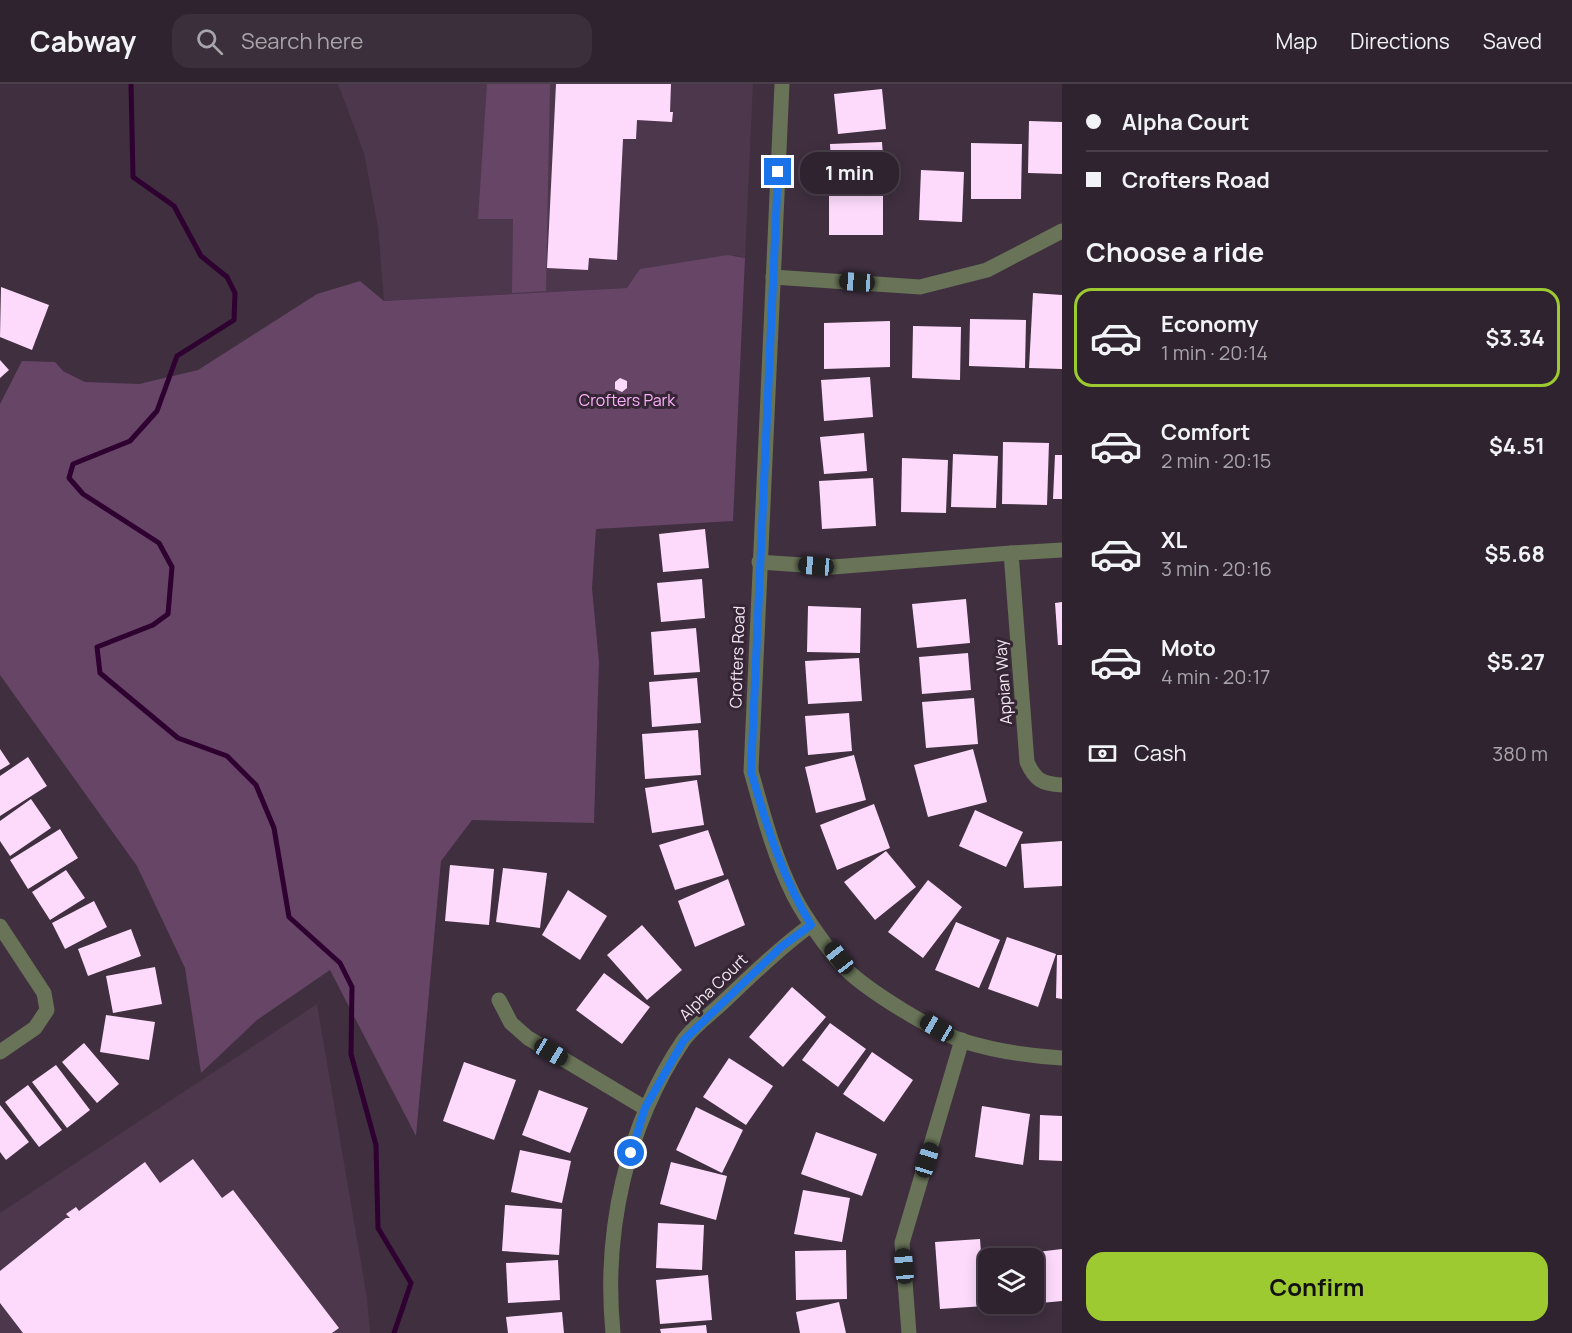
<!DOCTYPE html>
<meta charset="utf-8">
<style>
:root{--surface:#2f232f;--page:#3b2f3b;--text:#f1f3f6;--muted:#a7a4aa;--line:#4a404b;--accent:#9dca30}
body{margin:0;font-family:Manrope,sans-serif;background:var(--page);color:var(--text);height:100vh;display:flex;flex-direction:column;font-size:22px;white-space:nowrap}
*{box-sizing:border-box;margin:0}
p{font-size:20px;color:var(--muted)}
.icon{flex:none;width:33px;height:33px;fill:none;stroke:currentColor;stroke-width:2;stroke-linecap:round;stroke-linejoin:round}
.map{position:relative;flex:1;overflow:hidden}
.drawer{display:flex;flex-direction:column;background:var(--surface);width:510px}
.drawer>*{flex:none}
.hud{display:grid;align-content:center;height:132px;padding:0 24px;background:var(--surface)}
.tools{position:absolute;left:978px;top:1164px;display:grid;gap:12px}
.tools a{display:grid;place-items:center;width:66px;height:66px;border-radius:12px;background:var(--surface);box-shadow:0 3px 15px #0003,0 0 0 2px var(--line);font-size:30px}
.end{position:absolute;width:27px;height:27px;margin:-14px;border:8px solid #1a73e8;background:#fff;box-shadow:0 0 0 3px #fff}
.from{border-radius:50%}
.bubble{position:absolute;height:42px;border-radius:18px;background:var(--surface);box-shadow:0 3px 15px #0003,0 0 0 2px var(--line);font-size:20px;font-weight:700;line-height:42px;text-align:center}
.car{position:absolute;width:18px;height:36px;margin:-18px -9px;border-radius:8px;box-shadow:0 0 4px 2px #0007;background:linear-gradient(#222 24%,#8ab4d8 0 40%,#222 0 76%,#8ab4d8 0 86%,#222 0)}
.hud b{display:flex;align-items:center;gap:21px;height:57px;font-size:22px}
.hud b+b{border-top:2px solid var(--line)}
.hud i{width:15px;height:15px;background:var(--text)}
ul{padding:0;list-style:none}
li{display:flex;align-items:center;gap:18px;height:99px;margin:0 12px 9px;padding:0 12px;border:3px solid transparent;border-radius:18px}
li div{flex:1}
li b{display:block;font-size:22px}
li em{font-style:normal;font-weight:700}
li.active{border-color:var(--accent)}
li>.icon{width:54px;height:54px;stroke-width:1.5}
h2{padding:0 24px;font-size:27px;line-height:72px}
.pay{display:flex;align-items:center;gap:15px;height:66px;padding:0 24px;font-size:22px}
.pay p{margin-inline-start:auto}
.primary-button{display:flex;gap:12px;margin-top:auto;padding:12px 24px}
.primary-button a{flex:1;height:69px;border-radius:18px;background:var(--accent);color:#111;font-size:24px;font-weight:700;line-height:69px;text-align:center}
header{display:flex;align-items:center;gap:36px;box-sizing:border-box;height:84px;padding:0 30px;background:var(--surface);border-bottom:2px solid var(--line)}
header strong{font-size:28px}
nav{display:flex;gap:33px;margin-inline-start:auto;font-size:21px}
.search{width:420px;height:54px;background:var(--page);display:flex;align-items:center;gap:15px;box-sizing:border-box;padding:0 21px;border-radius:18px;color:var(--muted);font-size:22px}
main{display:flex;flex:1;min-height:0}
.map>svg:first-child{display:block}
.built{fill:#4d374c}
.green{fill:#664566}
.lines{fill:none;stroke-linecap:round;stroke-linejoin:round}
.stream{stroke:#2f0131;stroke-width:5}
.building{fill:#fddafc}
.minor{stroke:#687357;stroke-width:15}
.route{stroke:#1a73e8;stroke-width:8}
.labels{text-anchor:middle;stroke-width:6;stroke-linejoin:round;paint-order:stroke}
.park-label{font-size:16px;fill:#fcb1fb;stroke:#352535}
.street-label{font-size:16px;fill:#f4e9f3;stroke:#352535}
</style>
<header>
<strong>Cabway</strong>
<div class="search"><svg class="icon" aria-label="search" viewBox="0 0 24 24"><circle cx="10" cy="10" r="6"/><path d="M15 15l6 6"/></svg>Search here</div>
<nav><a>Map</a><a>Directions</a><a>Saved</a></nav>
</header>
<main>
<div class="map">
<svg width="1062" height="1249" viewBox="0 0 1062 1249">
<rect width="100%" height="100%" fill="#3f2f3f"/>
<g class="built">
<polygon points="338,0 753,0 745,174 735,171 627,204 384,217 378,143 364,69"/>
<polygon points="317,920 367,1214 370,1249 0,1249 0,1129"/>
</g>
<g class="green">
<polygon points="487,0 550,0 546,207 512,209 513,135 478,135"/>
<polygon points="728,171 745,174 733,437 596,445 592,504 599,578 594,739 472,736 441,777 416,1052 330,886 257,936 201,989 185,884 137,782 0,591 0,320 22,277 55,278 63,287 85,298 139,300 198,286 317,210 360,197 384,217 627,204 640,185"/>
</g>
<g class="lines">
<polyline class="stream" points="131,0 133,93 174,122 201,172 227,193 235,209 234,236 177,272 157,327 130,357 73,380 69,394 83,410 159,459 172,483 168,530 153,541 97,563 100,589 178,654 227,672 256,701 274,744 289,833 340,879 352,903 351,970 376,1061 378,1144 411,1199 394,1249"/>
</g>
<g class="building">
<polygon points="556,0 671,0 670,28 673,28 672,38 637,36 636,55 623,55 617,176 589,174 588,186 547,184"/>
<polygon points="882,5 886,45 838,50 834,10"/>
<polygon points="1029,37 1062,38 1062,90 1028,89"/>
<polygon points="882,58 885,101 832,103 830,60"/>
<polygon points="971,59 1022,60 1021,115 971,115"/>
<polygon points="921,86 964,88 962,138 919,136"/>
<rect x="829" y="112" width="54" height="39"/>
<polygon points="1,203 49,221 32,266 0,253"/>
<polygon points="1033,209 1062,211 1062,285 1029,284"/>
<polygon points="970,235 1026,236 1025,284 969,282"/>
<polygon points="890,237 890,283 824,285 824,239"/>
<polygon points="913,242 961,243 960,296 912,294"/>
<polygon points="0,276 9,286 0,294"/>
<polygon points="870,293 873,333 824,337 821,296"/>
<polygon points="620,294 627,297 627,304 622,308 615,305 615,298"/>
<polygon points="864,349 867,387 824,390 820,353"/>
<polygon points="1003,358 1049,359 1047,421 1002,420"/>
<polygon points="953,370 998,372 996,424 951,423"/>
<polygon points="1055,371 1062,371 1062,415 1053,415"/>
<polygon points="902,374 948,376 946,429 901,428"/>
<polygon points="873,394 876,442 822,445 819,397"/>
<polygon points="705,445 709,484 663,488 659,450"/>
<polygon points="702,495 705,534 661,538 657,499"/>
<polygon points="966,515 970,559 917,564 912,520"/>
<polygon points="1062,518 1062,561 1058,561 1055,519"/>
<polygon points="808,522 861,524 860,569 807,568"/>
<polygon points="696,544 700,588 654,591 651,548"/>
<polygon points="968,569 971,606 922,610 919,573"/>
<polygon points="859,574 862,617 808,620 805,577"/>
<polygon points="697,594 701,639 652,643 649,598"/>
<polygon points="974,614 978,660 926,664 922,618"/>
<polygon points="849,629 852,667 808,671 805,632"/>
<polygon points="698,646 701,691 645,695 642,650"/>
<polygon points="0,665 10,680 0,686"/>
<polygon points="973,665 987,718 928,733 914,681"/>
<polygon points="854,671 866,716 816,729 805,683"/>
<polygon points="28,673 47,702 0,732 0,692"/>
<polygon points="697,696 704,741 652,749 645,704"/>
<polygon points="31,715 51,744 10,772 0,757 0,737"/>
<polygon points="874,720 890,764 837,786 820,741"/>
<polygon points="975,726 1023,748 1006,783 959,762"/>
<polygon points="60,745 78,774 28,805 10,776"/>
<polygon points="708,746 724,791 675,806 659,761"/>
<polygon points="1062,757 1062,802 1024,804 1021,760"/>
<polygon points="886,767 916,803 875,836 844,798"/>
<polygon points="450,781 494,785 489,841 445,837"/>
<polygon points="503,784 547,789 540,844 496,838"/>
<polygon points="66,786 85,814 50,836 32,808"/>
<polygon points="728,795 745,841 695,863 678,817"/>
<polygon points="928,796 962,823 923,874 888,848"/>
<polygon points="568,806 607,832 580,876 542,851"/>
<polygon points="94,817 107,843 65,865 52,839"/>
<polygon points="956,838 1000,856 979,904 935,886"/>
<polygon points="642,841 682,886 647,916 607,871"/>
<polygon points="131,845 141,872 88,892 78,865"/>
<polygon points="1007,853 1056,870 1038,923 988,905"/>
<polygon points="1057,871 1062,871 1062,915 1056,914"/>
<polygon points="155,883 162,920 113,929 106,892"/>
<polygon points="604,889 650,923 622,960 576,926"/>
<polygon points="792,903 826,933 783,983 749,953"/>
<polygon points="106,931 155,938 149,976 100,968"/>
<polygon points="830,939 866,965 838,1003 802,976"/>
<polygon points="84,959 119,1000 97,1019 62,978"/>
<polygon points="872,968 913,996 884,1038 843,1010"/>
<polygon points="729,974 773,1002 746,1041 703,1013"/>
<polygon points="464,978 516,996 494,1056 443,1037"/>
<polygon points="56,981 90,1026 67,1044 32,998"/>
<polygon points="28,1001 62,1046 39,1063 5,1018"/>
<polygon points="539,1006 588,1024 570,1069 522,1051"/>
<polygon points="0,1021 29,1058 6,1076 0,1068"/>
<polygon points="982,1022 1030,1030 1023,1081 975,1073"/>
<polygon points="696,1023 743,1046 722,1089 676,1066"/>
<polygon points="1040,1031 1062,1032 1062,1077 1039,1076"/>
<polygon points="816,1048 877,1070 862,1112 801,1090"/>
<polygon points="520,1066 571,1077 562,1119 511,1108"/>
<polygon points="193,1075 222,1114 233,1106 339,1244 332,1249 23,1249 0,1219 0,1187 66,1134 70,1134 66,1130 76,1123 79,1127 145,1078 160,1099"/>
<polygon points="671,1078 727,1092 716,1136 660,1120"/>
<polygon points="803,1106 850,1114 842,1158 794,1150"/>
<polygon points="505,1121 562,1125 559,1171 502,1167"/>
<polygon points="658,1139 704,1141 702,1186 656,1184"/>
<polygon points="980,1155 985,1222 940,1225 935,1158"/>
<polygon points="1062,1165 1062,1217 1041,1219 1037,1168"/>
<polygon points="846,1166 847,1215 796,1216 795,1167"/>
<polygon points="1032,1166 1033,1174 987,1174 986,1170"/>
<polygon points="558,1176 560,1216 508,1219 506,1179"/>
<polygon points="708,1191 712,1236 660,1240 656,1196"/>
<polygon points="1034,1196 1037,1219 1034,1219"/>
<polygon points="839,1218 846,1249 800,1249 796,1228"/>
<polygon points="562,1228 564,1249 508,1249 506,1233"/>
<polygon points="706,1241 707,1249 661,1249 660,1245"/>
</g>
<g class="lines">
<g class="minor">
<path d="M782 0 751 687C763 730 774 772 794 812 804 832 834 875 850 889 875 911 932 946 963 957 995 967 1029 972 1062 974"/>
<polyline points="773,193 920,203 987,186 1062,147"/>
<path d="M1062 466 1011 469 1027 678C1035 696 1042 700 1062 701"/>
<polyline points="759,478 833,483 1011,469"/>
<polyline points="0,842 44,909 47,926 35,944 0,968"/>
<polyline points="499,916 511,939 528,954 645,1024"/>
<path d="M613 1249C603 1148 626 1042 683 957 692 944 707 933 719 922 749 894 778 865 811 841"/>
<polyline points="909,1249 902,1159 962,956"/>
</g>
</g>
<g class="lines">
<path class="route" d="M631 1069 645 1024 684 956 781 863 811 841C782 792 766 741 751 687L778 88"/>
</g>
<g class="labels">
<g class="park-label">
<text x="627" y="322">Crofters Park</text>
</g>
<g class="street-label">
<text transform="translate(737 573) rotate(-88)" y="6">Crofters Road</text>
<text transform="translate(1003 598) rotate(-94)" y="6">Appian Way</text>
<text transform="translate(713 903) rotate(-44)" y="6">Alpha Court</text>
</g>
</g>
</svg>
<div class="tools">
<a><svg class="icon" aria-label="layers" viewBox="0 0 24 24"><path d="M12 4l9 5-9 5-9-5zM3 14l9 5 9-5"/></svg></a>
</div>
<i class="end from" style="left:631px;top:1069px"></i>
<i class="end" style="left:778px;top:88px"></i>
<div class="bubble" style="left:800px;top:68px;width:99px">1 min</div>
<i class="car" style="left:857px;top:198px;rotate:274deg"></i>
<i class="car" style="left:816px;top:482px;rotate:275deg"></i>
<i class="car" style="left:839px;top:874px;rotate:322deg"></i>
<i class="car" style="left:937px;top:944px;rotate:300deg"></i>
<i class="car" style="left:551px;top:968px;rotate:121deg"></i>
<i class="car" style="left:927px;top:1076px;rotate:17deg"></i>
<i class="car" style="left:904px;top:1182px;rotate:355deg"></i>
</div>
<section class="drawer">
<div class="hud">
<b><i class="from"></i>Alpha Court</b>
<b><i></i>Crofters Road</b>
</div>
<h2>Choose a ride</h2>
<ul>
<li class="active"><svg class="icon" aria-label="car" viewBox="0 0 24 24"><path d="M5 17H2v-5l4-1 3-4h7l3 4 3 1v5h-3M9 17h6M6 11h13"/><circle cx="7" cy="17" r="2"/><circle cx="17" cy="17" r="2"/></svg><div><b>Economy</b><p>1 min · 20:14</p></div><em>$3.34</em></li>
<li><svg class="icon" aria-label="car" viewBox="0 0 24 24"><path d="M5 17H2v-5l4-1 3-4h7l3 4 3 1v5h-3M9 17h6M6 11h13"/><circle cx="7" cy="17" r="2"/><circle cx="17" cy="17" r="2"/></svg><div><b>Comfort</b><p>2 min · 20:15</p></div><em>$4.51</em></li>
<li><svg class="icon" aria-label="car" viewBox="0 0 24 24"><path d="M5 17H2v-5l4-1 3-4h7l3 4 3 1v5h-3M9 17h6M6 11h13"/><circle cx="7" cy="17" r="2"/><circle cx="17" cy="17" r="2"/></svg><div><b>XL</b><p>3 min · 20:16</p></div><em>$5.68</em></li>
<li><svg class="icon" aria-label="car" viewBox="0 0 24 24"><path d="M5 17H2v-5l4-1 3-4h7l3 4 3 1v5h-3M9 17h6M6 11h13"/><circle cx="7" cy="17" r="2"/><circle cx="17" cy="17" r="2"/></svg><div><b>Moto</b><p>4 min · 20:17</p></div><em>$5.27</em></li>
</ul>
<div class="pay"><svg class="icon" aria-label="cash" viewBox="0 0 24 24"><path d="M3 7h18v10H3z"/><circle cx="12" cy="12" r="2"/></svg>Cash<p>380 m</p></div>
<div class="primary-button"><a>Confirm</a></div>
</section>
</main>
